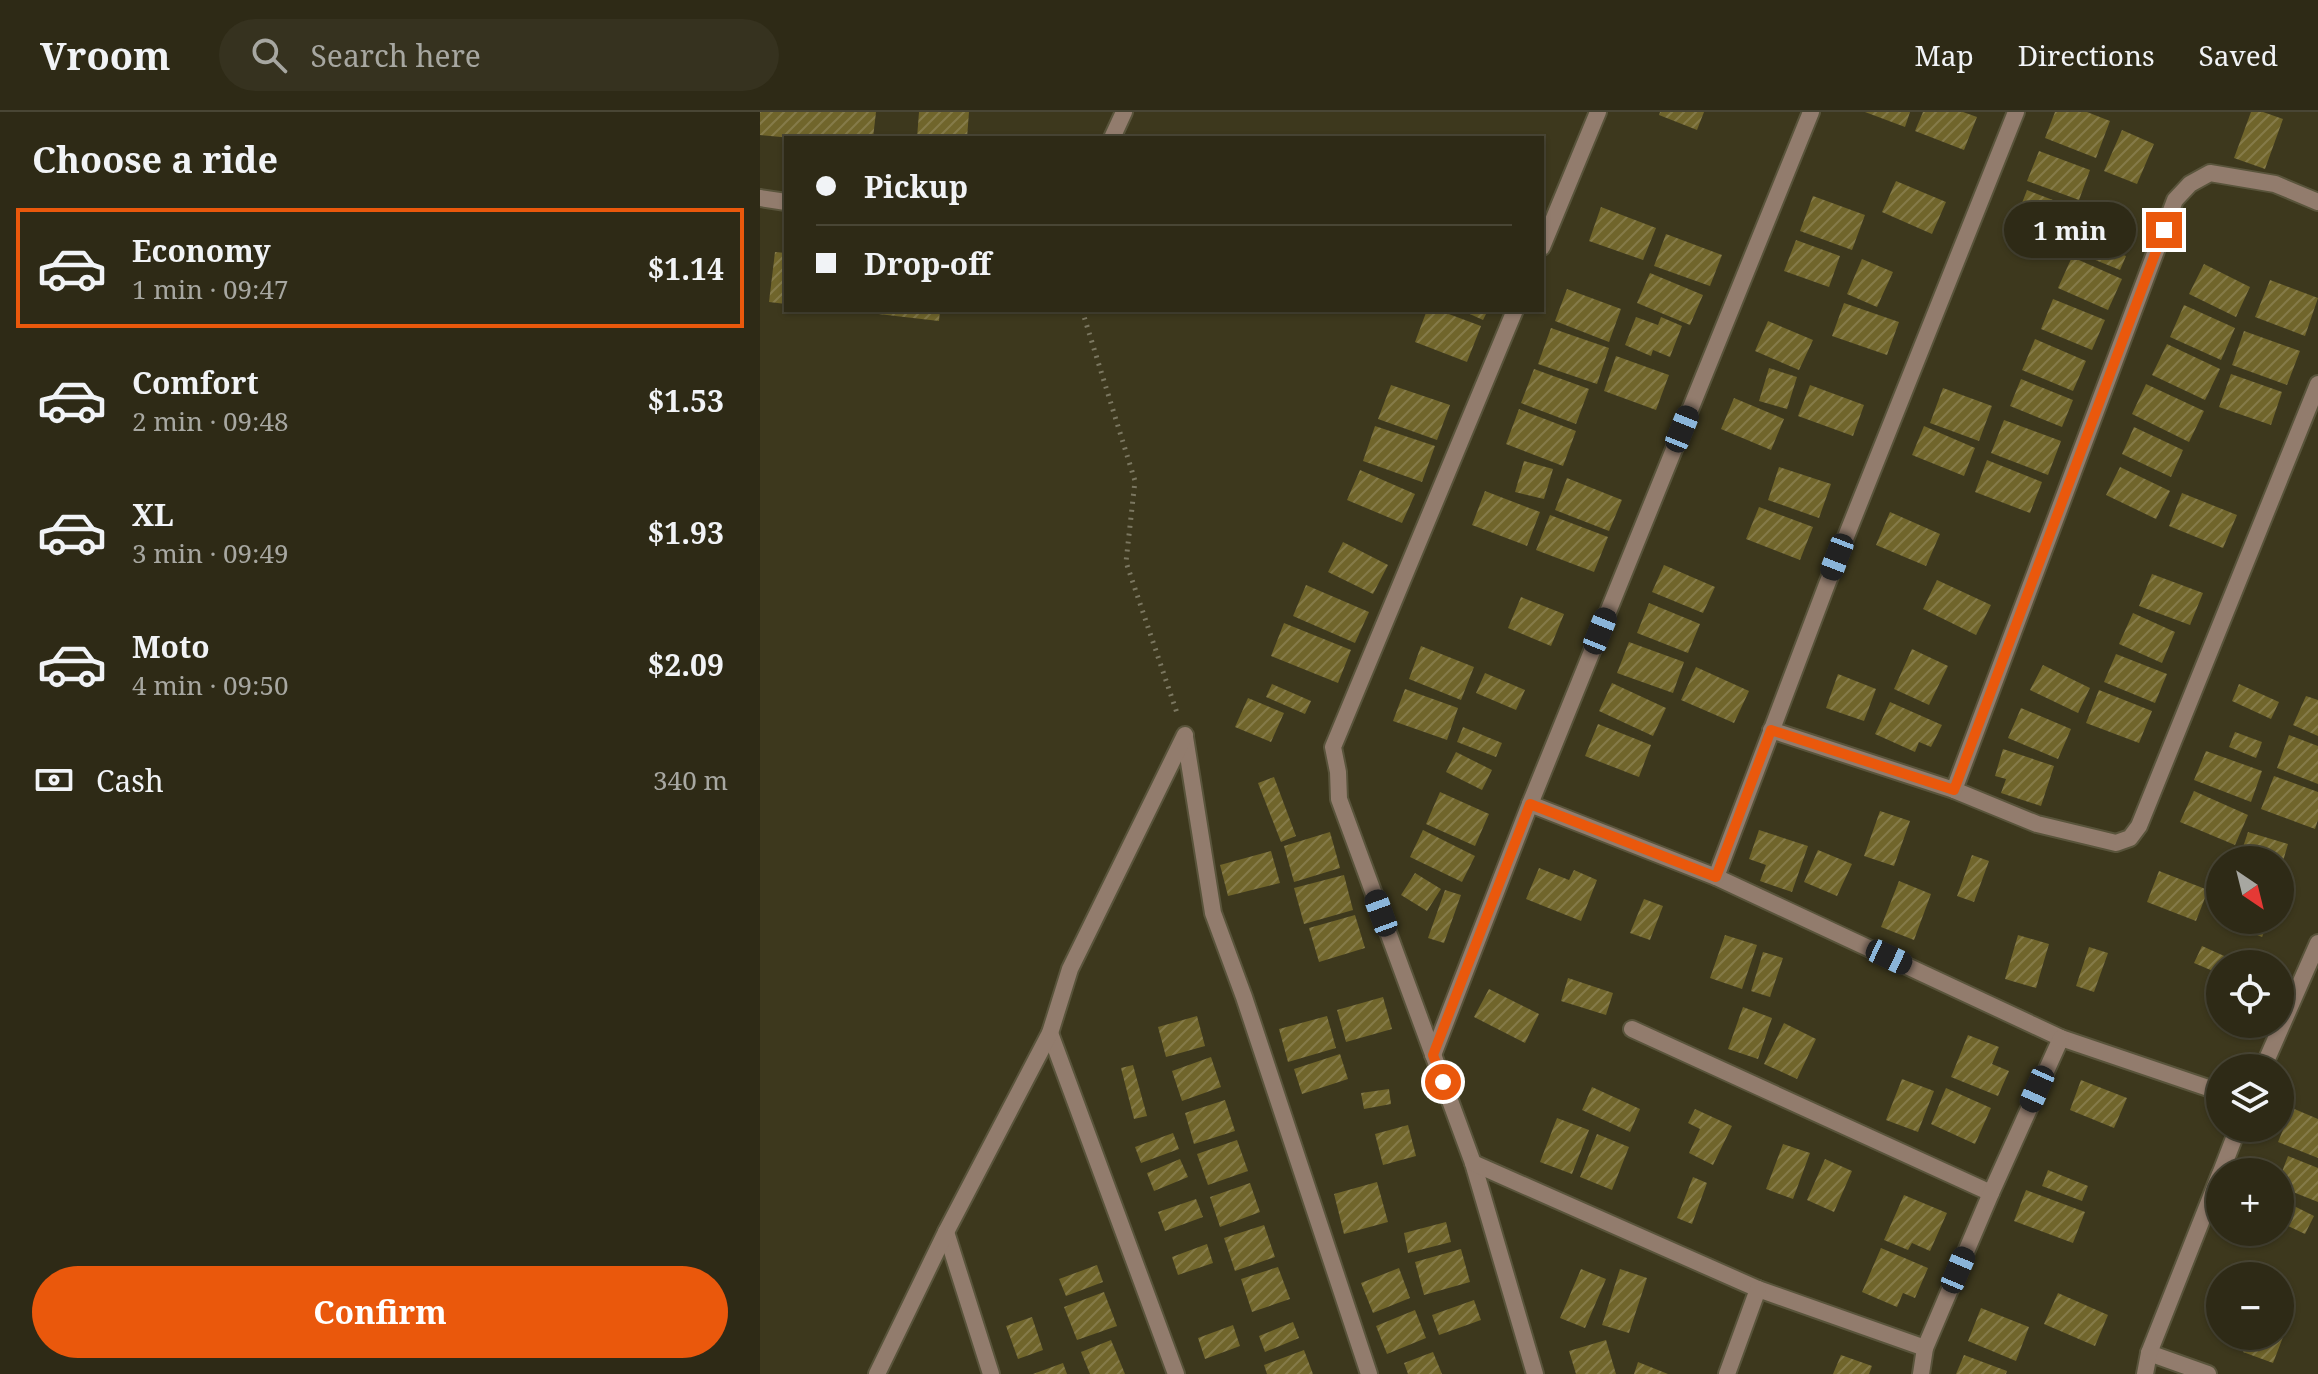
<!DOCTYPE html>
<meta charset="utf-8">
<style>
:root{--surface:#2e2a16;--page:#36321f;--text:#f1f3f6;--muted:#a7a7a1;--line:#494635;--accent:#ea580c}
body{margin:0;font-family:"Noto Serif",serif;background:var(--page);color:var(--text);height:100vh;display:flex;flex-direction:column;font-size:30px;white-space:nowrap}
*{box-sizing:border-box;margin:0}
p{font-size:26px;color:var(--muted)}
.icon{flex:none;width:44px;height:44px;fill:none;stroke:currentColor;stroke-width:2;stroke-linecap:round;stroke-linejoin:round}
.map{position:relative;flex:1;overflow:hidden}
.side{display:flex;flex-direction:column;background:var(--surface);width:760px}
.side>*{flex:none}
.top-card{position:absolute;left:24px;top:24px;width:760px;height:176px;border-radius:0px;box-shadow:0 2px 6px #0004,0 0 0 2px var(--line);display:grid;align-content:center;height:176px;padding:0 32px;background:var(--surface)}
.needle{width:52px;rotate:145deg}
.buttons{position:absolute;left:1446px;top:734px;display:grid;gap:16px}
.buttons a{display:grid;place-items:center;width:88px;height:88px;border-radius:50%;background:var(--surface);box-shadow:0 2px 6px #0004,0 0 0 2px var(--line);font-size:40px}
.end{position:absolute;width:36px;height:36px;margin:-18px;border:10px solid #ea580c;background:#fff;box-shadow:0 0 0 4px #fff}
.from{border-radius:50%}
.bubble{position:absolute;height:56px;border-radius:28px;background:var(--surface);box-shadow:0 2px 6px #0004,0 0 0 2px var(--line);font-size:26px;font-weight:700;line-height:56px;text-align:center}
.car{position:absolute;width:24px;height:48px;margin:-24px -12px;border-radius:10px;box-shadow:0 0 6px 2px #0007;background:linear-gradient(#222 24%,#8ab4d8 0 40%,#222 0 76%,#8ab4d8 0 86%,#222 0)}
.top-card b{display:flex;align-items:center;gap:28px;height:76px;font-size:30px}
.top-card b+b{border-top:2px solid var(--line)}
.top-card i{width:20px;height:20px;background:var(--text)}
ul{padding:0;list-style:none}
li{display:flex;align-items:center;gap:24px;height:120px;margin:0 16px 12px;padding:0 16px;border:4px solid transparent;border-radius:0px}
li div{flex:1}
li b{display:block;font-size:30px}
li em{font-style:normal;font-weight:700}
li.selected{border-color:var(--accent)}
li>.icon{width:72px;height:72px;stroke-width:1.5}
h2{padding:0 32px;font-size:36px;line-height:96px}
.pay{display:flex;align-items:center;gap:20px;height:88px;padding:0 32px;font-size:30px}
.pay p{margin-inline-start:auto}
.action{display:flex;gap:16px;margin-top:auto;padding:16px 32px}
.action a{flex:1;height:92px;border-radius:48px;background:var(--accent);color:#fff;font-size:32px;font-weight:700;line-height:92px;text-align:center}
header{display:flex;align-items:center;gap:48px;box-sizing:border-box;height:112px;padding:0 40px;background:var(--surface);border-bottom:2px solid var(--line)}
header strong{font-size:38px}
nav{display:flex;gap:44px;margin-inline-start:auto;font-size:28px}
.search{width:560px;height:72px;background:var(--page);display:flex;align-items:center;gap:20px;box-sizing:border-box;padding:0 28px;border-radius:44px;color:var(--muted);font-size:30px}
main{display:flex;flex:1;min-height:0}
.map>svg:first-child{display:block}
.building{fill:url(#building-hatch)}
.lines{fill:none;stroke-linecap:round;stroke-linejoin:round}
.minor-casing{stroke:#59543b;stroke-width:20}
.path{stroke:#7b7760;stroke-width:5;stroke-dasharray:2 6;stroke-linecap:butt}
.minor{stroke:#927c6d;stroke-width:16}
.route{stroke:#ea580c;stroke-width:10}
</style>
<header>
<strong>Vroom</strong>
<div class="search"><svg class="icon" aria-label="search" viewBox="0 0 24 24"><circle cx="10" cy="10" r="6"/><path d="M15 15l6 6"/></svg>Search here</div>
<nav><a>Map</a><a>Directions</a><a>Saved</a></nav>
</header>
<main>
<section class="side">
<h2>Choose a ride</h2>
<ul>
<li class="selected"><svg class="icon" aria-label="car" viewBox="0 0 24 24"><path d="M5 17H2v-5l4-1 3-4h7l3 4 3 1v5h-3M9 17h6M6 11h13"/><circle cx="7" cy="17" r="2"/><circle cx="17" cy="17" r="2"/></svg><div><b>Economy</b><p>1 min · 09:47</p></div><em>$1.14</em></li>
<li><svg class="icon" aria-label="car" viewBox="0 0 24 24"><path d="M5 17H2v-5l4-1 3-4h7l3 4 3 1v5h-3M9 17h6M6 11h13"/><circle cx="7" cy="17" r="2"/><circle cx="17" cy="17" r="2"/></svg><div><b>Comfort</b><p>2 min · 09:48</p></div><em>$1.53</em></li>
<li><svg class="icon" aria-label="car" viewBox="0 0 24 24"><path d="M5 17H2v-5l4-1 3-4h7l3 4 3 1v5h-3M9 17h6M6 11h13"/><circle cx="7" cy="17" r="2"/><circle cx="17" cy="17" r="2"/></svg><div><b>XL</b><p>3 min · 09:49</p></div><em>$1.93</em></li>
<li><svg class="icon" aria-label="car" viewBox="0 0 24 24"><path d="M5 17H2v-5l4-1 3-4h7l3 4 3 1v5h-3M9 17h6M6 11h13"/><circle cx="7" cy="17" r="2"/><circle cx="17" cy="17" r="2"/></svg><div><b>Moto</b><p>4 min · 09:50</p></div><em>$2.09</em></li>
</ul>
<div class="pay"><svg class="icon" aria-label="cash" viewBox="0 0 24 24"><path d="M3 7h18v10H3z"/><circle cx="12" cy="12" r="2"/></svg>Cash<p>340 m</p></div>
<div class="action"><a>Confirm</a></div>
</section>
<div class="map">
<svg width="1558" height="1262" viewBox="0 0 1558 1262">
<defs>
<pattern id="building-hatch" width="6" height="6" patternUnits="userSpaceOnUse" patternTransform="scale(2)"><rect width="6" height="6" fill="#70652b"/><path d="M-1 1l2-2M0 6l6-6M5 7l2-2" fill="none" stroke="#857b49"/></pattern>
</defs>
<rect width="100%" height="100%" fill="#3d381d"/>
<g class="building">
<polygon points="0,0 116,0 113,26 32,26 0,23"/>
<polygon points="159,0 209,0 207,26 157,26"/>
<polygon points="900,0 944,0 937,18 899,3"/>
<polygon points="1105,0 1150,0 1145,15"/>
<polygon points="1163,0 1203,0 1217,5 1204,38 1155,19"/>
<polygon points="1295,0 1327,0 1350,9 1336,46 1285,26"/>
<polygon points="1491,0 1503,0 1523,7 1505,57 1474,46"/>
<polygon points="1362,18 1394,32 1377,72 1344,59"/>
<polygon points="1279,39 1330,58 1319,88 1267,69"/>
<polygon points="1136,69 1186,90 1172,122 1122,100"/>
<polygon points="1267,78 1311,95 1300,122 1257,104"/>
<polygon points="1053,84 1105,103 1092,138 1040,119"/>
<polygon points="841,95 896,116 883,148 829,129"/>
<polygon points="906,122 962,143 950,174 894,154"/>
<polygon points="1036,128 1080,144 1069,175 1024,159"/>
<polygon points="1328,130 1366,144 1360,158 1323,143"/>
<polygon points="15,140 26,141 26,192 9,190"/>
<polygon points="1312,145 1362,167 1348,198 1298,176"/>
<polygon points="1102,147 1133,160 1117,195 1087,182"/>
<polygon points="1444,152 1490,175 1476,205 1429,182"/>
<polygon points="890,161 943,183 930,213 877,191"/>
<polygon points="1510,168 1558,186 1545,224 1495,205"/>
<polygon points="807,177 861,197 849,230 795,209"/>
<polygon points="1293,187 1345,208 1332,238 1281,217"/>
<polygon points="1084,191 1139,210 1127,243 1072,224"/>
<polygon points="1424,193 1475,216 1461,248 1410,225"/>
<polygon points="101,198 180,198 179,209 101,200"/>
<polygon points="667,198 678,198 721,214 707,250 655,230"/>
<polygon points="701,198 728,198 723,208"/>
<polygon points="876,205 898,213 901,205 922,214 910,245 893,238 891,244 865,233"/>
<polygon points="1008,209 1053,228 1039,258 995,239"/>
<polygon points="791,216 849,236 837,272 778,252"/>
<polygon points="1484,219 1540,239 1527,273 1472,253"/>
<polygon points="1275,227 1326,249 1313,279 1262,258"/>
<polygon points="1407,232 1460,257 1445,288 1392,263"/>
<polygon points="856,244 909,263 896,298 844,279"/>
<polygon points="1009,256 1037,265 1027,297 999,289"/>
<polygon points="774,257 829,277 816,312 761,291"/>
<polygon points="1471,262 1522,280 1511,313 1459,295"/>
<polygon points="1261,267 1313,288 1302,315 1250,294"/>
<polygon points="1386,272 1444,299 1429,330 1372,302"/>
<polygon points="631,273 690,293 677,328 618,307"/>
<polygon points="1050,273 1104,293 1093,324 1038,304"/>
<polygon points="1183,276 1232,294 1219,329 1170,311"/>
<polygon points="974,286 1024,307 1011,338 961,317"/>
<polygon points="759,297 816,319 803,354 746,332"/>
<polygon points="1244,308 1301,329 1288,363 1231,341"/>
<polygon points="615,314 675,334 662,370 603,349"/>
<polygon points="1164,314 1215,336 1204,364 1152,343"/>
<polygon points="1374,315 1423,338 1411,365 1362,342"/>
<polygon points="1227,348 1282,370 1270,401 1215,380"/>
<polygon points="764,349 793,357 784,387 755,380"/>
<polygon points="1019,355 1071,372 1059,406 1008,388"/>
<polygon points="1360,355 1410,379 1396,407 1346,383"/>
<polygon points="600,358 655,382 642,411 587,388"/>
<polygon points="807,366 862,388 849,419 795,398"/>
<polygon points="725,379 780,400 767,434 712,413"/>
<polygon points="1422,381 1477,403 1463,436 1409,414"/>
<polygon points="999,395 1053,415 1040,448 986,427"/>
<polygon points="1130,400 1180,422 1166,454 1116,433"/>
<polygon points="790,403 848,425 834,460 776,438"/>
<polygon points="583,430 628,453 613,482 568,460"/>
<polygon points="904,453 955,475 943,501 892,480"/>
<polygon points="1392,462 1443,481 1430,513 1379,494"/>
<polygon points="1177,468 1231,493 1216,523 1163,497"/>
<polygon points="546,473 609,500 595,531 533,504"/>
<polygon points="761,485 804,502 791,534 748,516"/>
<polygon points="889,491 940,512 928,541 877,521"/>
<polygon points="1373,501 1415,520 1402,551 1359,532"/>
<polygon points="524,511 591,538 578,571 511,544"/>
<polygon points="869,530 924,550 913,581 857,561"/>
<polygon points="661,534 714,555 701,588 649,567"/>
<polygon points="1152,537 1188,554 1169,593 1134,577"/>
<polygon points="1356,542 1407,562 1395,591 1344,570"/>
<polygon points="1283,553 1330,576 1318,601 1270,578"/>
<polygon points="936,555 989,579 974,611 921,588"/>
<polygon points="725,561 765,578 756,598 716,581"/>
<polygon points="1078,562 1116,577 1104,609 1066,596"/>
<polygon points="852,571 906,596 893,624 839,599"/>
<polygon points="512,572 551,589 545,602 506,585"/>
<polygon points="1479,572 1519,590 1511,607 1472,589"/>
<polygon points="645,577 698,596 687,628 633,609"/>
<polygon points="1339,578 1392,599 1379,631 1326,611"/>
<polygon points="1546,584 1558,588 1558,624 1533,613"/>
<polygon points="488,586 524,601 511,630 475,615"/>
<polygon points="1130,590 1182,613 1171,635 1159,630 1155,640 1115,622"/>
<polygon points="1261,596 1311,617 1298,647 1248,626"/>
<polygon points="838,612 891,633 879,665 825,644"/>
<polygon points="703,615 742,631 736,645 697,630"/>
<polygon points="1475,620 1502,630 1496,646 1469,635"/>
<polygon points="1529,623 1558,634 1558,672 1517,656"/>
<polygon points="1243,637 1294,654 1281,694 1241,681 1246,667 1235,664"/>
<polygon points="1446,639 1502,659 1491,690 1434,668"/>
<polygon points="696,640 732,658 722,678 686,660"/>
<polygon points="1514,664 1558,680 1558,708 1555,717 1501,697"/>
<polygon points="514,665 536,724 521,730 498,671"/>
<polygon points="1434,679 1488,703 1475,733 1420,710"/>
<polygon points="680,680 729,702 715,734 666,712"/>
<polygon points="1120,699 1150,709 1134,754 1104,744"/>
<polygon points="663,718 715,744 702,770 650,745"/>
<polygon points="999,718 1048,734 1032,780 1000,769 1006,753 989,747"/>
<polygon points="570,720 580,756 534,770 524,734"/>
<polygon points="1488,720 1528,732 1521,756 1520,748 1482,738"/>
<polygon points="1058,738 1092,752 1077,784 1044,770"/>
<polygon points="511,739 520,771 468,784 460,753"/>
<polygon points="1212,743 1229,749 1214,790 1197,784"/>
<polygon points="779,756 809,768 814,758 837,768 821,809 766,787"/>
<polygon points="1399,759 1448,778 1436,809 1387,790"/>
<polygon points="655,761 681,777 667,799 641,783"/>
<polygon points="584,763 593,798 544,812 534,776"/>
<polygon points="1139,769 1171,782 1154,828 1121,815"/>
<polygon points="685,778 701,783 684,831 668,826"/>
<polygon points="884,787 903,794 890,828 870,821"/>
<polygon points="595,803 605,836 559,850 549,816"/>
<polygon points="1460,808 1509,808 1502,825"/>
<polygon points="965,823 997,833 982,877 950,866"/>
<polygon points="1258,823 1289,832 1276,876 1245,867"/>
<polygon points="1442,834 1482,852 1460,852 1460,862 1434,851"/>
<polygon points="1329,835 1348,841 1334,880 1316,874"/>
<polygon points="1003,840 1023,846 1010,885 991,879"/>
<polygon points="808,866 853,881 846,903 801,889"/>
<polygon points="729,877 779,902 765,931 714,905"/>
<polygon points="623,885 632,917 586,930 577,898"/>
<polygon points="983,895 1012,906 998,947 968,937"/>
<polygon points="437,904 445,934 406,945 398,915"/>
<polygon points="567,904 576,936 528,950 519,917"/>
<polygon points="1024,911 1056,927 1037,967 1004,952"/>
<polygon points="1208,923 1239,935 1232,952 1249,959 1238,984 1191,965"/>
<polygon points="580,942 588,967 542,982 534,957"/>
<polygon points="451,945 461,975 422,989 412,959"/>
<polygon points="373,953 387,1004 374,1007 361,956"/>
<polygon points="1142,967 1174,979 1158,1020 1126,1008"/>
<polygon points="1321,968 1367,986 1354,1016 1310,998"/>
<polygon points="832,975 880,997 870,1020 822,998"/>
<polygon points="1186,976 1231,996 1215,1032 1171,1012"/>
<polygon points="629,977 631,992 604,997 601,981"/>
<polygon points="465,988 475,1019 434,1032 425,1001"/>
<polygon points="1532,996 1558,1007 1558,1046 1518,1030"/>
<polygon points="935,997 972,1014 953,1053 929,1041 940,1017 928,1011"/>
<polygon points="797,1006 829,1018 812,1062 780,1050"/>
<polygon points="648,1013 656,1044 623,1053 615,1022"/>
<polygon points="413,1021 419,1037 381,1051 375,1035"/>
<polygon points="837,1022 869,1035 852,1078 820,1065"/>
<polygon points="477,1028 488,1059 448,1073 437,1042"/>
<polygon points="1023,1032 1050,1041 1033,1087 1006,1077"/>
<polygon points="1528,1044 1558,1056 1558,1090 1520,1075 1520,1065"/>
<polygon points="420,1047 428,1065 394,1079 387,1061"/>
<polygon points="1065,1047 1092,1059 1074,1100 1047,1088"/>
<polygon points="1288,1058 1328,1074 1322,1089 1282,1074"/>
<polygon points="933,1065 947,1071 932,1112 917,1106"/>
<polygon points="617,1070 628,1110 584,1122 574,1082"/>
<polygon points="490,1071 500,1100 460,1115 450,1085"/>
<polygon points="1266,1078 1325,1100 1313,1131 1254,1109"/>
<polygon points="1144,1083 1187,1101 1170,1139 1152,1131 1148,1138 1124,1128"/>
<polygon points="436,1087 443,1105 405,1119 398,1100"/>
<polygon points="1520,1087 1554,1104 1545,1122 1520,1110"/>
<polygon points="686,1110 691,1130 648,1141 644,1121"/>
<polygon points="504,1113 515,1145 475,1159 464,1126"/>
<polygon points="447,1132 453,1151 418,1163 412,1145"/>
<polygon points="1121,1136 1168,1156 1155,1186 1143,1181 1137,1195 1102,1180"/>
<polygon points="701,1137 710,1170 664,1183 655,1150"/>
<polygon points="337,1153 343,1170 306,1184 299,1167"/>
<polygon points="518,1155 530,1187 492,1200 481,1167"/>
<polygon points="639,1156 650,1186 613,1201 601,1171"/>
<polygon points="821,1157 846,1167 825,1216 800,1206"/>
<polygon points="860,1157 887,1166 869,1221 842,1213"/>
<polygon points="344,1180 357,1214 317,1228 304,1195"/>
<polygon points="1298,1181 1348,1203 1335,1234 1284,1212"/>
<polygon points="714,1188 721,1208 679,1223 672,1203"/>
<polygon points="1520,1188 1535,1194 1513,1251 1483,1240 1489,1224 1520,1224"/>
<polygon points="1221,1196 1269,1215 1256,1249 1208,1229"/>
<polygon points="655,1198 666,1226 627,1242 616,1214"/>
<polygon points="272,1205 283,1238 258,1247 246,1214"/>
<polygon points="533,1210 539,1226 505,1240 499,1224"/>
<polygon points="473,1213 480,1234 445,1247 438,1226"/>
<polygon points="351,1228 365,1262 330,1262 321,1240"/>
<polygon points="846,1228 856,1262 816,1262 809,1239"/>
<polygon points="544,1238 553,1262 507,1262 504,1253"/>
<polygon points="673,1240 682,1262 648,1262 644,1251"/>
<polygon points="1081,1243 1112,1254 1109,1262 1073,1262"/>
<polygon points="1204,1243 1247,1259 1246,1262 1196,1262"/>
<polygon points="878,1250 908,1262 874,1262"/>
<polygon points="303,1251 307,1262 273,1262"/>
</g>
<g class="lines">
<g class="minor-casing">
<g id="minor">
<polyline points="352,26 364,0"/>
<polyline points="0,86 26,90"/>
<polyline points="782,135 838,0"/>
<polyline points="755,198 573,635 578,660 579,687 713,1051 775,1262"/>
<polyline points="1011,618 1194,678 1277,712 1356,731 1370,726 1379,714 1558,272"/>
<polyline points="425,625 453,801 484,885 609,1262"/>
<polyline points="1194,678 1415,88 1430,72 1450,61 1515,72 1558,90"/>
<polyline points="770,692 956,765 1301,926 1460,980"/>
<polyline points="956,765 1067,472 1256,0"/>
<polyline points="872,917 1231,1081"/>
<polyline points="290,921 416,1262"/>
<polyline points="673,943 770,692 1051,0"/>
<polyline points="1503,956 1558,831"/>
<polyline points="713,1051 998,1177 1165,1236"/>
<polyline points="1461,1060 1478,1016"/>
<polyline points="186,1120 231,1262"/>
<polyline points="1389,1241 1448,1262"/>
<polyline points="117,1262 186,1120 290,921 310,857 425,623"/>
<polyline points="967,1262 998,1177"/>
<polyline points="1161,1262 1165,1236 1231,1081 1301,926"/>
<polyline points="1385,1262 1389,1241 1460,1062"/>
</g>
</g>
<polyline class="path" points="322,198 375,369 366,450 418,604"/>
<use href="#minor" class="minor"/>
</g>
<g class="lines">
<polyline class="route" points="683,970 673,943 770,692 956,765 1011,618 1194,678 1404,118"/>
</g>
</svg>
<div class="buttons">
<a><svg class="needle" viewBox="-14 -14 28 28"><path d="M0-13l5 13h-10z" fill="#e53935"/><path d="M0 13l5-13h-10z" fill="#a7a7a1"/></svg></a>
<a><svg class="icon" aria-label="locate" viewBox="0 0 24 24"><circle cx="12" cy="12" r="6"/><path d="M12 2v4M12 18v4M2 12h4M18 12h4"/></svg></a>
<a><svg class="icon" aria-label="layers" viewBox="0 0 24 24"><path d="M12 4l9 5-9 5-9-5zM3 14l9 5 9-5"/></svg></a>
<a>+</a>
<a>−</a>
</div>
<i class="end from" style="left:683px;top:970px"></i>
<i class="end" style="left:1404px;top:118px"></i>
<div class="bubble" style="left:1244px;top:90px;width:132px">1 min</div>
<i class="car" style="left:922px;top:317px;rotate:22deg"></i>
<i class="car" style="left:1077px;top:445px;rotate:201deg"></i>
<i class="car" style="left:840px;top:519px;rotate:22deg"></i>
<i class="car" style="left:621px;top:801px;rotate:340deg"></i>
<i class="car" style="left:1129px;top:845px;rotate:115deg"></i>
<i class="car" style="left:1277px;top:977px;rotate:204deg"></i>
<i class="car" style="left:1198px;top:1158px;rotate:23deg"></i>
<div class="top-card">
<b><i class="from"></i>Pickup</b>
<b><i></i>Drop-off</b>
</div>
</div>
</main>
